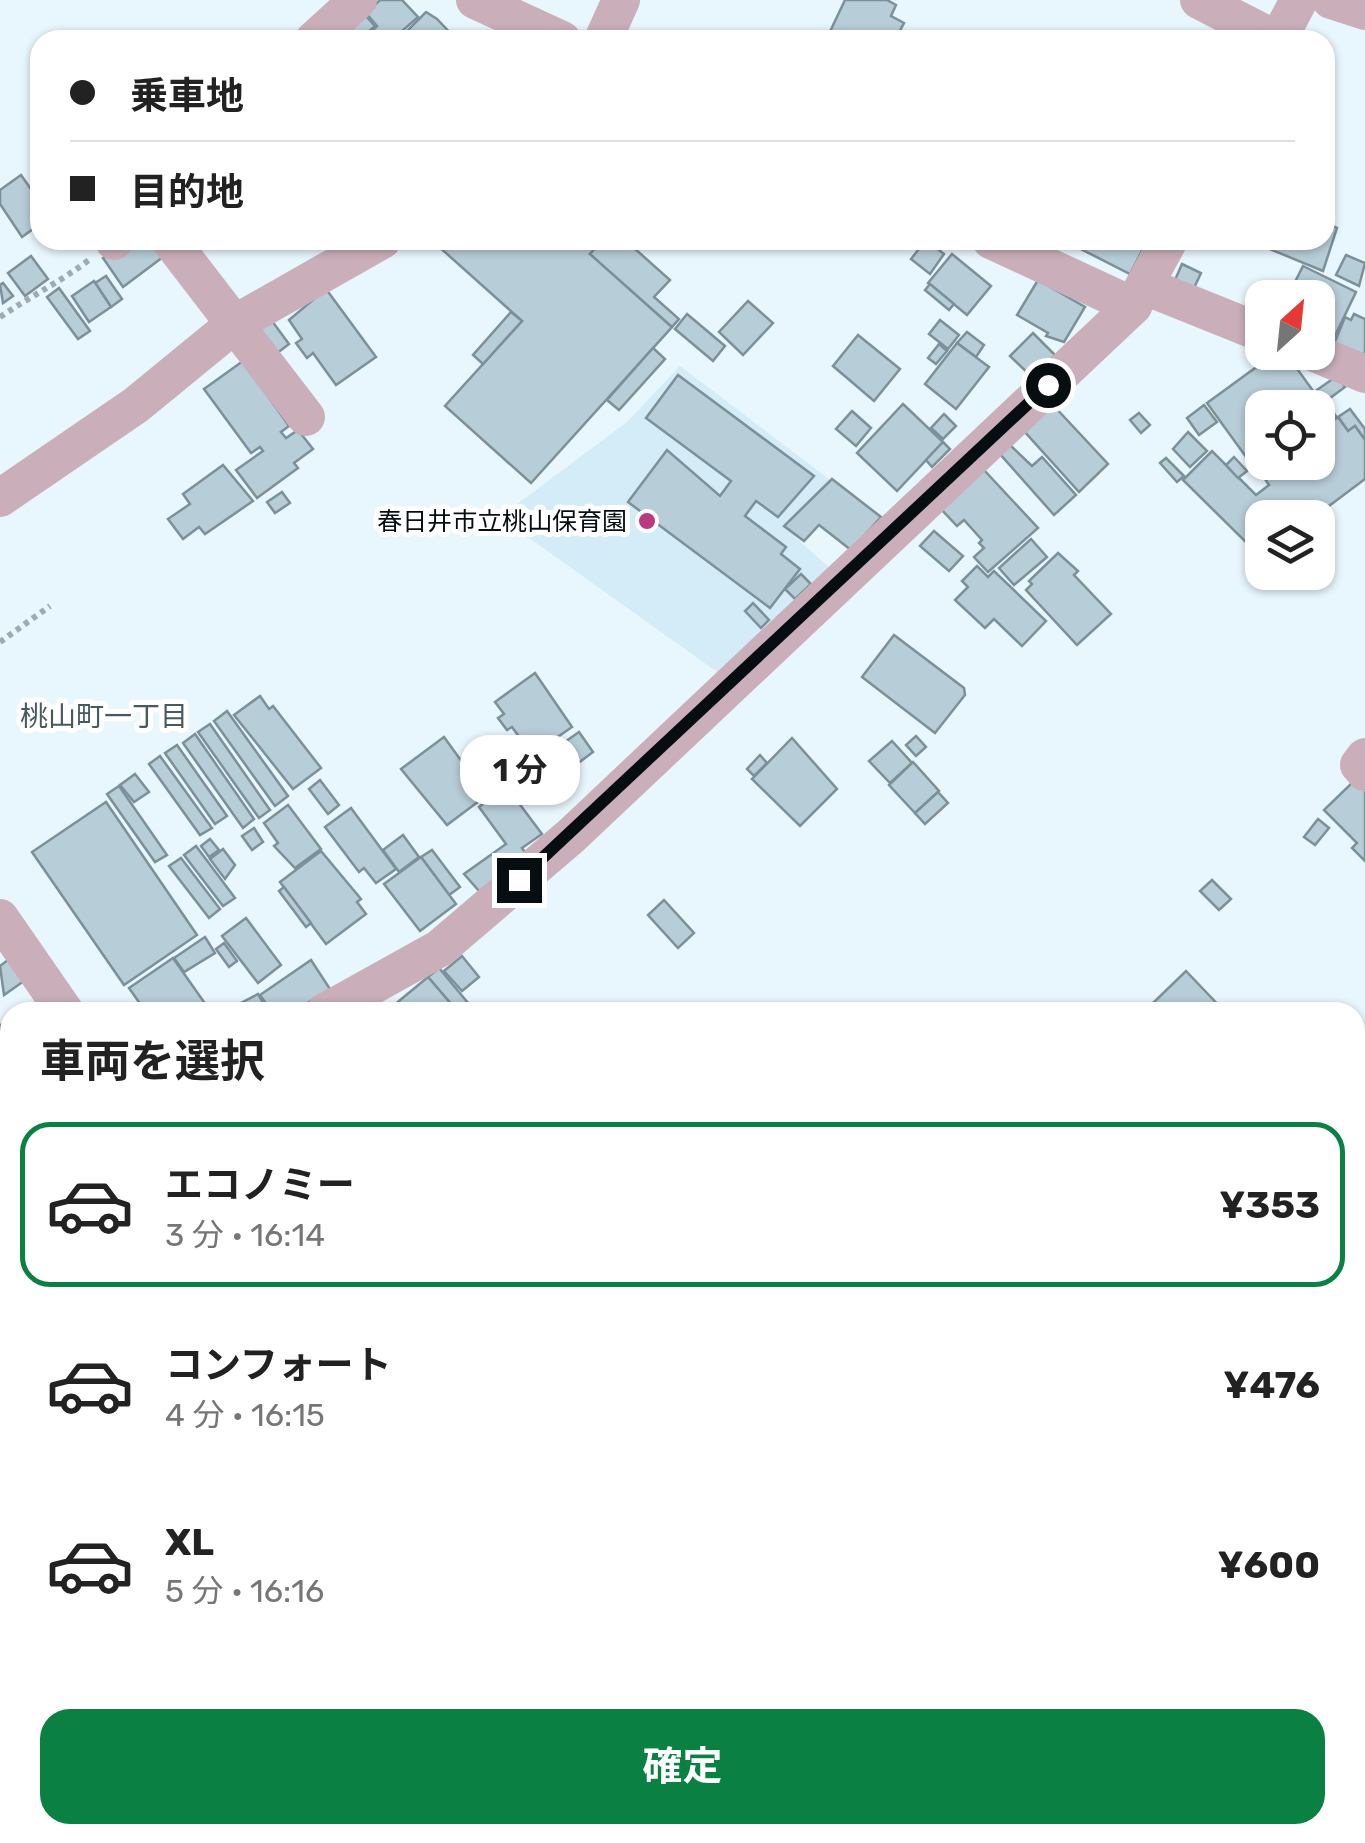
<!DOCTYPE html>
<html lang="ja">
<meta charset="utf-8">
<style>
:root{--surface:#fff;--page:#f2f2f2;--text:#222;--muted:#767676;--line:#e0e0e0;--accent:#0b8043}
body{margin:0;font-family:Rubik,"Noto Sans JP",sans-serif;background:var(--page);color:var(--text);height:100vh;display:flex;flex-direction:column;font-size:38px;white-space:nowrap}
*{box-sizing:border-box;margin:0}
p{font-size:32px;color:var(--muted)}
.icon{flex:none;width:55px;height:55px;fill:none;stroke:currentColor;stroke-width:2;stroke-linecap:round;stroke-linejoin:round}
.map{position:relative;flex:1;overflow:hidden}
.panel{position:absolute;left:0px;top:1002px;width:1365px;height:842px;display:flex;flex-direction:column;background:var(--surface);border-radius:30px 30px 0 0;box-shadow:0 2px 8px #0004}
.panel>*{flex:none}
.guide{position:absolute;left:30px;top:30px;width:1305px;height:220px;border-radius:30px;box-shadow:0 2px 8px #0004;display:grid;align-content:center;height:220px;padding:0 40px;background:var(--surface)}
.needle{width:65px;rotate:27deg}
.controls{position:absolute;left:1245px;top:280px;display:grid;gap:20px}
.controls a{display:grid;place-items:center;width:90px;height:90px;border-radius:20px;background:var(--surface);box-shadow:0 2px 8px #0004;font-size:50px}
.end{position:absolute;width:45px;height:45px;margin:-22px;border:12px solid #060e11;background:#fff;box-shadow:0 0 0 5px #fff}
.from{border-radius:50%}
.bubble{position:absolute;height:70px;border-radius:30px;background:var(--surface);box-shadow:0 2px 8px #0004;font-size:32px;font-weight:700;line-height:70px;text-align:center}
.guide b{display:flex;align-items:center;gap:35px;height:95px;font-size:38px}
.guide b+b{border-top:2px solid var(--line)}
.guide i{width:25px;height:25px;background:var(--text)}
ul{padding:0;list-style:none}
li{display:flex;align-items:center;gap:30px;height:165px;margin:0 20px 15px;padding:0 20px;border:5px solid transparent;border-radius:30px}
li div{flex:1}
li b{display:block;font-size:38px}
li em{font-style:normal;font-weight:700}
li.current{border-color:var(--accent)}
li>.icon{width:90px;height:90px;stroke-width:1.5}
h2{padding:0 40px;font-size:45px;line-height:120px}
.action{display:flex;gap:20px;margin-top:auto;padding:20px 40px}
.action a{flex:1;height:115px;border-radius:30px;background:var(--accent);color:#fff;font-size:40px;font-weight:700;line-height:115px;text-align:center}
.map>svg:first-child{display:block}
.built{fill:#d4ecf8}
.water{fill:#80bdda}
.building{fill:#b7cdd8;stroke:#7c909a;stroke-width:2.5}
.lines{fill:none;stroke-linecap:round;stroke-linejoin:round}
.path{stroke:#9fabb1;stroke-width:6;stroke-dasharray:5 5;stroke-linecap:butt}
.minor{stroke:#caafba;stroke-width:38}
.highway{stroke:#956078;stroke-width:55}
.route{stroke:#060e11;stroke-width:12}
.poi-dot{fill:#bc397f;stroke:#fff;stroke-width:4}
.labels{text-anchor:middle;stroke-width:10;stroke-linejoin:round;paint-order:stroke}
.poi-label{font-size:25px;fill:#060e11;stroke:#fff;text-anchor:end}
.neighbourhood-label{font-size:28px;fill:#475a64;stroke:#fff}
</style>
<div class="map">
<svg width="1365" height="1843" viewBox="0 0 1365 1843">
<rect width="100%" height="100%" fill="#e8f6fd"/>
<polygon class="built" points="680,366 830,480 783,526 831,569 720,674 500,517 627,422"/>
<polygon class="water" points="1365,1772 1365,1843 1184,1843 1197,1835 1355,1835 1355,1775"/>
<g class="building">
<polygon points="380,0 402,0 418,17 392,40 361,40 377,26 366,13"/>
<polygon points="845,0 887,0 896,5 891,16 904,23 895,40 826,40"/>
<polygon points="426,12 437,19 456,39 398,40"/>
<polygon points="363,13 375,26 359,40 349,40 342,31"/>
<polygon points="21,175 40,202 40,224 22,237 0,204 0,190"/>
<polygon points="1325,222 1337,228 1323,271 1248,240 1325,240"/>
<polygon points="128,240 158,240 163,257 123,287 103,258"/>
<polygon points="441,240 602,240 590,254 672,327 531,483 445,406 522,321 437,245"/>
<polygon points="602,240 625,240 670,280 654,297 679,319 672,327 590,254"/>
<polygon points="926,240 944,254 930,274 911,259"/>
<polygon points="1063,240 1140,240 1146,243 1130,274"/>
<polygon points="952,254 991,286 967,315 928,283"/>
<polygon points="1346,255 1365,263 1359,286 1336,275"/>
<polygon points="31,256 48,279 25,296 8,273"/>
<polygon points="1182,264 1201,273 1194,288 1175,280"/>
<polygon points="1303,266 1356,292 1330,346 1318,340 1318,298 1296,298 1290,292"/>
<polygon points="106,276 122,299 111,307 95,283"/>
<polygon points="1038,280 1085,307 1064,342 1046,336 1048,333 1017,315"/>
<polygon points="94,281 111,307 89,322 72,296"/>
<polygon points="3,283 13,296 3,303 0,285"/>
<polygon points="930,284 954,304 949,310 925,290"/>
<polygon points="59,288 90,331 78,339 47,297"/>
<polygon points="326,289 376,357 336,385 313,353 307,358 296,343 302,339 289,320"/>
<polygon points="748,301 773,323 743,355 719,332"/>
<polygon points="511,312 522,321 483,364 473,355"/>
<polygon points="687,314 725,346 713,361 675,329"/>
<polygon points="1354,314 1365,319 1365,355 1334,344 1345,317 1351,320"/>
<polygon points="940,320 959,335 948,349 929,334"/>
<polygon points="272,321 289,344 272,357 254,334"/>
<polygon points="967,332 984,345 976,357 957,343"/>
<polygon points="1033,333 1055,355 1033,378 1010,356"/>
<polygon points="858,335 900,369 874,401 833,366"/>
<polygon points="957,343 989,367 956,409 925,384"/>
<polygon points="939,344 947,351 936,364 928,358"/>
<polygon points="653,348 665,359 619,410 607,400"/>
<polygon points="1277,352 1285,352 1324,406 1318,411 1318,408 1262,408 1262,451 1249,461 1207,403"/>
<polygon points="243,361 289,426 281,432 286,438 298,430 313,449 294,463 298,468 257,498 236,470 263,451 260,447 251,453 204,389"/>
<polygon points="678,375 814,476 778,517 756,501 745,516 786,547 781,554 800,569 770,608 628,502 667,450 720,496 731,481 646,418"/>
<polygon points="1337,376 1345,387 1322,404 1314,392"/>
<polygon points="903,404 943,442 897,491 857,453"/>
<polygon points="1053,405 1108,464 1079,492 1024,431"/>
<polygon points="1204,405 1217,422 1199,435 1187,418"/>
<polygon points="1350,409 1365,429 1365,440 1355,426 1348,431 1338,417"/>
<polygon points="852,411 871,428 856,446 836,429"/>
<polygon points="1333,412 1337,418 1318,432 1318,423"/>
<polygon points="1139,413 1150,425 1141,433 1130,420"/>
<polygon points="944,414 956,426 943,439 931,428"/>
<polygon points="1338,417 1348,431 1355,426 1365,440 1365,479 1313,518 1262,518 1259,555 1183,480 1212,451 1256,495 1269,485 1263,476 1275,462 1318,462 1318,432"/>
<polygon points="1188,432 1207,451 1190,467 1173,449"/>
<polygon points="943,442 950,449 932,467 926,460"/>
<polygon points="1010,445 1032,466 1042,457 1076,495 1054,515 1000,454"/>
<polygon points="1234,457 1247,471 1238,478 1226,465"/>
<polygon points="1166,458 1184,476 1177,482 1160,463"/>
<polygon points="223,465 253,501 205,534 199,527 183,539 168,519 190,504 183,494"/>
<polygon points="984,470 1038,528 988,572 974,557 984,548 979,543 982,540 964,520 957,526 940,508"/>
<polygon points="832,479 881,517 851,550 819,525 804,541 784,526"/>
<polygon points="282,492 290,503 275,513 267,502"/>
<polygon points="934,531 963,556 949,571 920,546"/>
<polygon points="1031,539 1047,557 1014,585 999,568"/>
<polygon points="1058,553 1078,571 1074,575 1111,614 1077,645 1026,590 1032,584 1029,581"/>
<polygon points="977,566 988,577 994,571 1046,621 1022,646 994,619 985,628 955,600 968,587 962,581"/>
<polygon points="801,574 811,584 795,599 785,589"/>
<polygon points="753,603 769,620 761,628 745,611"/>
<polygon points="894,635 964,688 965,695 935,733 862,677"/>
<polygon points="535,673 572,727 532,755 512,727 507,730 498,718 504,714 495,702"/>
<polygon points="260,696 269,709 273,706 321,768 293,789 234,715"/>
<polygon points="227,711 288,796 275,806 214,721"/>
<polygon points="210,724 270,810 259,818 198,732"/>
<polygon points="579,732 593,752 577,764 562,744"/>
<polygon points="195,734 254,819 243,828 183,743"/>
<polygon points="916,736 926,747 916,756 906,745"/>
<polygon points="444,737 465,766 484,752 507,780 447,825 401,769"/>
<polygon points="792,738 837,789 800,826 752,779"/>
<polygon points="892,741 912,763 890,783 869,761"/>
<polygon points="177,745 227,816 215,824 165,753"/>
<polygon points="760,755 767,763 754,776 747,769"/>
<polygon points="160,756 212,828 200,835 149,764"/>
<polygon points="913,762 939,791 915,813 889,785"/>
<polygon points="135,774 149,792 134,802 120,785"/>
<polygon points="1356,779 1365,789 1365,861 1352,848 1357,843 1324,810"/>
<polygon points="320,780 339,805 328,814 309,789"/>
<polygon points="119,786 167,855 155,862 107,794"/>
<polygon points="506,786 542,834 522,848 527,855 480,892 464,874 506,844 479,807"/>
<polygon points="938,792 948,803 925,824 915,813"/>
<polygon points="106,802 197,935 124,985 32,852"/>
<polygon points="288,805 321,849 295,868 274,846 278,843 264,823"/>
<polygon points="351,808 396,869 376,883 364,868 359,872 325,827"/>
<polygon points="1318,819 1329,828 1315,845 1304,837"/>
<polygon points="254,828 263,842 252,850 242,836"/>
<polygon points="403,835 419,857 399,872 383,850"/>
<polygon points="210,839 219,850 209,857 201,846"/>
<polygon points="196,846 235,898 223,906 184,855"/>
<polygon points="223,849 235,865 225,879 210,859"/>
<polygon points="432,850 460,887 449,895 421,857"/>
<polygon points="321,851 361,899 357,902 366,914 326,944 280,882"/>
<polygon points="421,857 456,904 420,931 384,884"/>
<polygon points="181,858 220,909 209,918 169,866"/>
<polygon points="1212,880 1231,899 1219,910 1200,891"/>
<polygon points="284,887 311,923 306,927 279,891"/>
<polygon points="664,900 694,933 678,948 648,915"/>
<polygon points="246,918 281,965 258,983 222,936"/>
<polygon points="205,937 215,953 184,972 174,958"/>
<polygon points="224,943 237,961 229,967 216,949"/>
<polygon points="462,956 479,977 462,991 444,971"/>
<polygon points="173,958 211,1012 146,1012 129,988"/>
<polygon points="9,959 24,981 4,995 0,966"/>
<polygon points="311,960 330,989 293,1012 272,1012 260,995"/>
<polygon points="439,968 473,1009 468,1012 458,1012 428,977"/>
<polygon points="1186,971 1225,1012 1162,1012 1153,1003"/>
<polygon points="428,977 458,1012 398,1012 393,1006"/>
<polygon points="258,994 268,1012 238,1012 235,1006"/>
<polygon points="1,1025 10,1048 0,1054 0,1026"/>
<polygon points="1365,1062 1365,1116 1355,1106 1355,1073"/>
<polygon points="1355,1148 1365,1158 1365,1174 1355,1184"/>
<polygon points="10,1278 10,1310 0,1318 0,1286"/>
<polygon points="10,1316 10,1346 0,1354 0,1325"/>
<polygon points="1365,1391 1365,1446 1355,1435 1355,1400"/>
<polygon points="0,1423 10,1437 10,1486 0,1493"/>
<polygon points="1359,1453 1365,1459 1365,1524 1361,1528 1355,1521 1355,1457"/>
<polygon points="0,1534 10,1545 10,1624 0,1614"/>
<polygon points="1365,1578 1365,1643 1355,1646 1355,1581"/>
<polygon points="75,1835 104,1835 115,1843 69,1843"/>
<polygon points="311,1835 333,1835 341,1843 302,1843"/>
</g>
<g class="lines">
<g class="path">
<path d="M0 317C31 296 60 282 89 260"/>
<polyline points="0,642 50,606"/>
</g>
<g class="minor">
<polyline points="475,0 562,40"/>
<polyline points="1199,0 1277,40"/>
<polyline points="1331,0 1365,11"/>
<polyline points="314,40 358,0"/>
<polyline points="603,40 621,0"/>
<polyline points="1278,40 1299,0"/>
<polyline points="170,240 306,417"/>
<polyline points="991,240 1133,306"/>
<polyline points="114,241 114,240"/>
<polyline points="1145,286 1262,333"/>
<polyline points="1312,352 1365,374"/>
<polyline points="0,498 136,405 236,323 382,240"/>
<polyline points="1365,757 1359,765 1365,772"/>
<polyline points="0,918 65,1012"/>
<polyline points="325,1012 440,948 571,836 1133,306 1169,240"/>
<polyline points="1355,1060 1365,1051"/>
<polyline points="0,1181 10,1176"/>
<polyline points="1355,1309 1365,1289"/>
<polyline points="1355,1716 1365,1713"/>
<polyline points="894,1835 897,1843"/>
<polyline points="930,1843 958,1835"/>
<polyline points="1095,1843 1099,1835"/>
</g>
<g class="highway">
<polyline points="0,1709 10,1718"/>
<polyline points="141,1835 150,1843"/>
</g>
</g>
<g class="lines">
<polyline class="route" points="519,880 1048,385"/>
</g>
<circle class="poi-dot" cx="647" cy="521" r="10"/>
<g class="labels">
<g class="poi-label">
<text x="627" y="530">春日井市立桃山保育園</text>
</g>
<g class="neighbourhood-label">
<text x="104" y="726">桃山町一丁目</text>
</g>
</g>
</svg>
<div class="controls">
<a><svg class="needle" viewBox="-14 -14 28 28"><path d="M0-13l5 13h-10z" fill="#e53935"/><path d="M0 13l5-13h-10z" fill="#767676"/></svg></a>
<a><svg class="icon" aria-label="locate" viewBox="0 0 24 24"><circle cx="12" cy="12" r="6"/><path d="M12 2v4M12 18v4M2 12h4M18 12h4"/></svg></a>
<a><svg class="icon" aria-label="layers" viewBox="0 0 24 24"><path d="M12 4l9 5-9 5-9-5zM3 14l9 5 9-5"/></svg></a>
</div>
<i class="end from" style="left:1048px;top:385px"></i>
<i class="end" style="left:519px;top:880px"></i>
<div class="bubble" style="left:460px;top:735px;width:120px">1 分</div>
<div class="guide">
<b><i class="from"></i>乗車地</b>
<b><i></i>目的地</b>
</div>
<section class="panel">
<h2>車両を選択</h2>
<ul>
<li class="current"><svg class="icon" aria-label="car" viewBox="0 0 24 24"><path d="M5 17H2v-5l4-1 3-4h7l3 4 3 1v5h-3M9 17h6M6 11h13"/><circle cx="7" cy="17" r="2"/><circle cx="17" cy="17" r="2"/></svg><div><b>エコノミー</b><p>3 分 · 16:14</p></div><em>¥353</em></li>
<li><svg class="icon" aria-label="car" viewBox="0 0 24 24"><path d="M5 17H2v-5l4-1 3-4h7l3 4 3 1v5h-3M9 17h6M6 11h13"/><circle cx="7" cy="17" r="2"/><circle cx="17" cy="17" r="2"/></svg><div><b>コンフォート</b><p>4 分 · 16:15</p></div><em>¥476</em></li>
<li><svg class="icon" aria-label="car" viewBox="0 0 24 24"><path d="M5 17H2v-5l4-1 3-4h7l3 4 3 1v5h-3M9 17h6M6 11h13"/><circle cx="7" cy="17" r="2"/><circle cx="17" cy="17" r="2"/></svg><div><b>XL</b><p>5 分 · 16:16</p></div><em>¥600</em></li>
</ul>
<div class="action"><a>確定</a></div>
</section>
</div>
